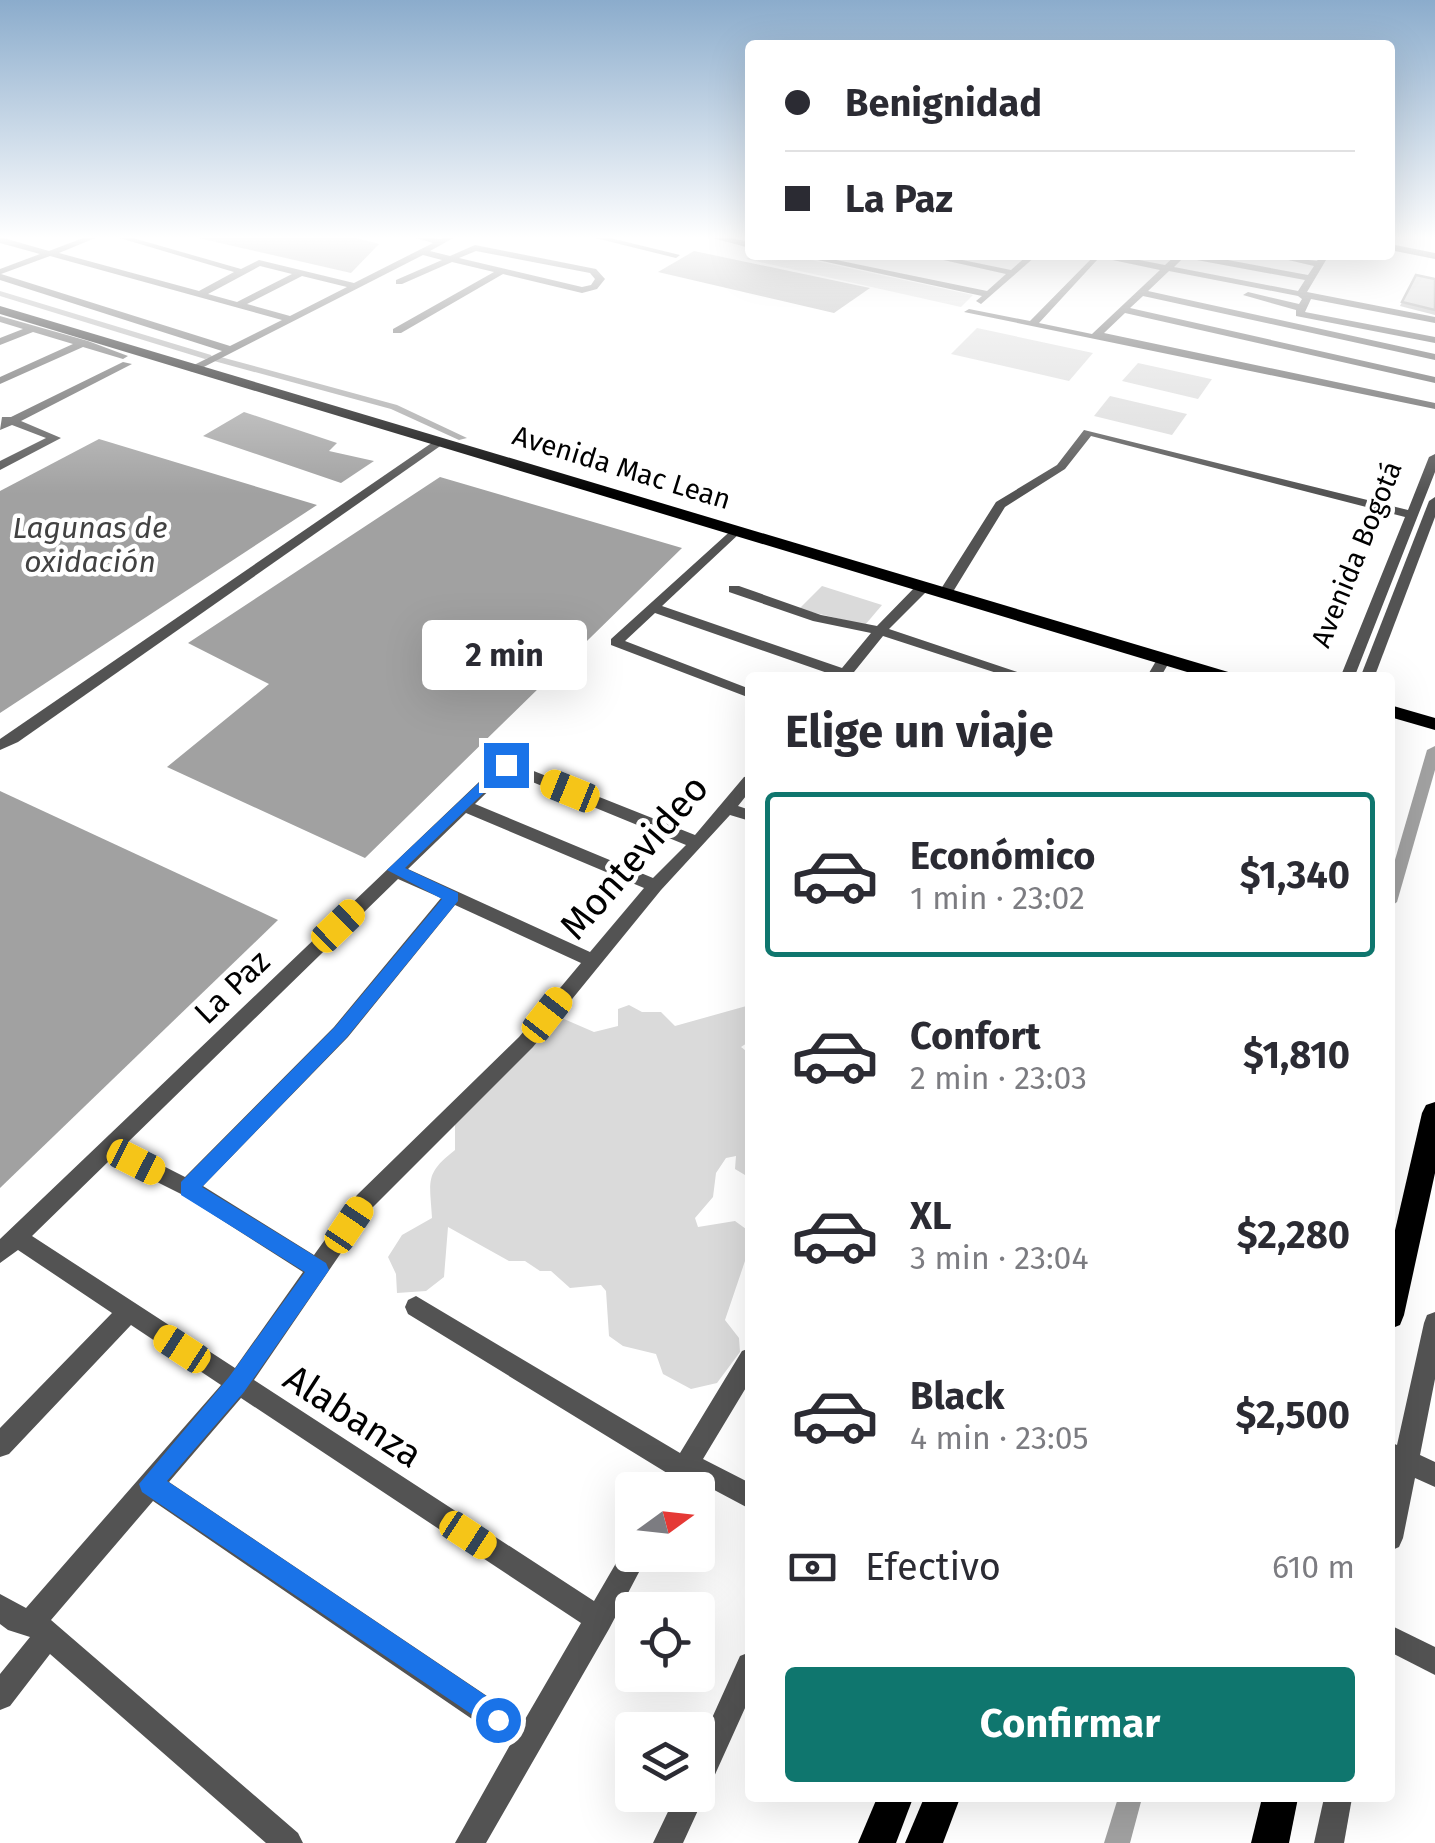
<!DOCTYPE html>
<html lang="es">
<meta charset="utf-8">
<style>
:root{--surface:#fff;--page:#f2f2f3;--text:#2b2b33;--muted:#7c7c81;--line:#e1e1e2;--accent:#0f766e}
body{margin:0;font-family:"Fira Sans",sans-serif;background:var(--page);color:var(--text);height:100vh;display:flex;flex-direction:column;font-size:38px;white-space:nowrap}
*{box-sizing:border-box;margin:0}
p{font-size:32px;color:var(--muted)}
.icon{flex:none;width:55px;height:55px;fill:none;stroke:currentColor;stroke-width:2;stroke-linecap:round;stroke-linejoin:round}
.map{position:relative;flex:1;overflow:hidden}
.panel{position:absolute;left:745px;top:672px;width:650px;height:1130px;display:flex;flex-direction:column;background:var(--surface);border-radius:10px;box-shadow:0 10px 40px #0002}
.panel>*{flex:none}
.top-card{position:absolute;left:745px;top:40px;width:650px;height:220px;border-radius:10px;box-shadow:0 10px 40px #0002;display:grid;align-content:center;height:220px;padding:0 40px;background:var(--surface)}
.needle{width:65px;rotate:75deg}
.fabs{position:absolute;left:615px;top:1472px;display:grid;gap:20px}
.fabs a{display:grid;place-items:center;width:100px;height:100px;border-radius:10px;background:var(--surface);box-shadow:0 10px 40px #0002;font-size:50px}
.end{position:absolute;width:45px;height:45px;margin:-22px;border:12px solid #1a73e8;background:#fff;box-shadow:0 0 0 5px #fff}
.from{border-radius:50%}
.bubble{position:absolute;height:70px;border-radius:10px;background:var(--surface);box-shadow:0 10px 40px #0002;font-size:32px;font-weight:700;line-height:70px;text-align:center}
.car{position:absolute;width:30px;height:60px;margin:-30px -15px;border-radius:12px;box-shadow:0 0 8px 2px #0007;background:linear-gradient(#f5c518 24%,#345 0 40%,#f5c518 0 76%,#345 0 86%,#f5c518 0)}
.top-card b{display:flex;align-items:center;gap:35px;height:95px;font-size:38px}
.top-card b+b{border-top:2px solid var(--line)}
.top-card i{width:25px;height:25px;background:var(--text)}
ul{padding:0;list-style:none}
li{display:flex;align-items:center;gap:30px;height:165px;margin:0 20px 15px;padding:0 20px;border:5px solid transparent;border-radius:10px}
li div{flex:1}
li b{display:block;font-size:38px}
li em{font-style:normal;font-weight:700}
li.on{border-color:var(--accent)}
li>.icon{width:90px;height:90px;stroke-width:1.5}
h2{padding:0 40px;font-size:45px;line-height:120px}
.pay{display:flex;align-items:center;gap:25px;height:110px;padding:0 40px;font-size:38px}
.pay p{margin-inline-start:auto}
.primary-button{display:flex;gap:20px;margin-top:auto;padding:20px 40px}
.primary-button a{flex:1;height:115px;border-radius:10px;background:var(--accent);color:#fff;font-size:40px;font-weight:700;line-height:115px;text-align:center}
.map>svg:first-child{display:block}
.green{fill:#dadada}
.water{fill:#a1a1a1}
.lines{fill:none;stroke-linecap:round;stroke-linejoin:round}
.canal{fill:#a1a1a1;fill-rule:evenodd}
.minor{fill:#535353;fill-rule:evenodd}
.major{fill:#000;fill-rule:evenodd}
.wall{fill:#a8a8a8}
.building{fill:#c3c3c3;stroke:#888;stroke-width:2.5}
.route{fill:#1a73e8}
.labels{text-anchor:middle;stroke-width:9;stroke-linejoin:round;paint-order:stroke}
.far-street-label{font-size:28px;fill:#000;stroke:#fff}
.far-water-label{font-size:30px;font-style:italic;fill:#424242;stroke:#fff}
.street-label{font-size:32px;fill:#000;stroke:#fff}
.near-street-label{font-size:38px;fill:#000;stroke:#fff}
</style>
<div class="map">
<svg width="1435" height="1843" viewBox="0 0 1435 1843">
<rect width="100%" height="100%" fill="#fff"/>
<g class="green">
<polygon points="752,255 788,255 973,295 961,307 746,259"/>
<polygon points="977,328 1093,353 1069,381 951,354"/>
<polygon points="1138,363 1211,379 1212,379 1198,399 1122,381"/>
<polygon points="1110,396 1187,414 1172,435 1094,416"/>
<polygon points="822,586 882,605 865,625 799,609"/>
<path d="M629 1005 642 1012H661L675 1026 750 1005V1041L741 1047 750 1054V1178L735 1169 736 1156 726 1158 716 1173 713 1197 695 1218 698 1227 735 1221 746 1229 750 1225V1257L745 1261 725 1320 739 1338 740 1352 717 1383 691 1389 663 1374 656 1354 623 1346 609 1336 606 1291 601 1285 570 1288 551 1271H540L525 1261H509L448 1227 444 1277 426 1291 397 1293 396 1274 388 1257 402 1235 432 1218C430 1181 424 1174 455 1150V1120L557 1016 594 1032 618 1026V1009Z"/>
</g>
<g class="water">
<polygon points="190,236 350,236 379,244 351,273"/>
<polygon points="694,251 870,288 834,313 658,272"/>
<polygon points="244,412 337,443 329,451 374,461 341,483 203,436"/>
<polygon points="99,439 317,505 0,713 0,491"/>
<polygon points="440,477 682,548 365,858 167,767 269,684 188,643"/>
<polygon points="0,791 278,920 0,1188"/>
</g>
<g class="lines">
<g class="canal">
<polygon points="0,291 211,355 212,357 205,359 0,296"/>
<polygon points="217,356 397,405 467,438 459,440 391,409 214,361 213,359"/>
<polygon points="1435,746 1435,770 1397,902 1390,907 1390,877 1427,750"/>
<polygon points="1118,1798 1142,1798 1130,1843 1104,1843"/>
</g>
<g class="minor">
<path d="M88 236H100L59 253 199 291 234 272 113 236H126L241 269 259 260 354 283 433 243 409 236 440 239 457 236 430 251 450 256 475 245 596 269 605 279 597 289 582 293 503 274 401 333H393V329L494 272 452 262 402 284H396V280L442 260 423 255 194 372 190 371V367L222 351 0 280V269L40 254 0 243V237L49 251ZM476 251 590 273 595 279 591 285 582 287 459 258ZM50 256 282 320 230 346 1 274ZM260 266 292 274 237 302 208 294ZM302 276 347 287 290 316 247 304Z"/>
<polygon points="587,236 602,236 680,255 676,258"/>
<polygon points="705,236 721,236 750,242 750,248"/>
<polygon points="1390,244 1435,253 1435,259 1390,250"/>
<polygon points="795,255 812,255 987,291 1006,274 921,255 938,255 1011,270 1028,255 1037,255 981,304 976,301 982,296"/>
<path d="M1095 255H1113L1165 265 1176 255H1201L1308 275 1314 266 1267 255 1317 261 1321 255H1329L1307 292 1435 317V323L1311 299 1305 312 1435 337V343L1296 316V310L1243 295 1248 292 1299 304 1302 299 1298 296 1169 271 1148 291 1435 354V360L1143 296 1130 308 1435 377V383L1125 313 1104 333 1435 403V409L964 312 969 309 1030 321ZM1184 257 1186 258 1305 280 1298 291 1174 267ZM1103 258 1160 270 1092 334 1039 323 1097 260Z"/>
<polygon points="0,316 88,341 128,356 123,359 83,347 0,384 0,377 73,344 33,332 0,345 0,338 23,329 0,322"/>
<polygon points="123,362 132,364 21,421 61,438 0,470 0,461 46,438 12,425 0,430 2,417 11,417"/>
<polygon points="1084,430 1408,510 1429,457 1435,454 1435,472 1354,678 1340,678 1405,517 1091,436 1065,469 1005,507 951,595 941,595 939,592 996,502 1057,465"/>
<polygon points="436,440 446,442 18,742 0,750 0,739"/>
<polygon points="1435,497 1435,517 1374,678 1360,678 1429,501"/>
<polygon points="736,526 742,530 740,533 662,606 842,668 871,633 813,621 729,592 729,586 739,586 821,615 877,626 919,583 929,583 929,589 889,629 1035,678 1012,678 883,636 854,672 864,678 835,678 836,676 655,613 625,641 750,689 750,698 611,645 611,639"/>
<polygon points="1164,655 1171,659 1160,678 1146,678 1159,656"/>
<path d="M506 760 695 835 744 777 750 776V791L738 806 750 810V821L730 815 661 890 533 1047 371 1209 254 1380 594 1601 626 1546 632 1543V1555H648L609 1629 486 1843H455L510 1745 153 1501 51 1620 298 1833 303 1843H266L50 1654 10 1706 0 1710V1674L30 1637 8 1630 0 1624V1594L26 1608 221 1385 131 1325 9 1454 0 1457V1428L112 1313 18 1250 0 1263V1239L501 761ZM508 772 686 845 653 878 475 804ZM466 813 644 888 590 952 408 869ZM398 879 441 898 334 1027 185 1177 124 1146ZM455 905 581 963 519 1037 357 1195 314 1255 203 1186 348 1037ZM111 1159 181 1194 303 1272 235 1368 32 1236ZM241 1398 581 1623 524 1721 169 1482Z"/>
<polygon points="416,1296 680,1453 742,1351 750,1348 750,1381 703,1459 750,1483 750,1509 703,1484 690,1482 685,1490 659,1490 667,1473 408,1314 405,1307 408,1300"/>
<polygon points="1435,1312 1435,1379 1420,1455 1435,1462 1435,1487 1415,1478 1403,1538 1399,1547 1390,1551 1392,1468 1390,1467 1390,1442 1397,1445 1424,1323 1427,1315"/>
<polygon points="1390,1625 1435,1647 1435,1675 1390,1652"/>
<polygon points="750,1652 750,1697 708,1790 704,1792 705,1795 683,1843 653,1843 676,1795 698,1795 698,1749 740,1656"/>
<polygon points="1324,1798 1352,1798 1344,1843 1314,1843"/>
</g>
<g class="major">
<polygon points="0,306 1235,674 1237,678 1207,678 0,314"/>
<polygon points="1390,705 1435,718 1435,730 1390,717"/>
<polygon points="1435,1102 1435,1173 1404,1315 1400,1325 1390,1329 1390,1252 1422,1113 1426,1105"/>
<polygon points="877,1798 913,1798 896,1843 858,1843"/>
<polygon points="924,1798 960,1798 943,1843 905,1843"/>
<polygon points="1262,1798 1298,1798 1289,1843 1251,1843"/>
</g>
</g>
<polygon class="wall" points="1435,279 1435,315 1400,306 1402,302"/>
<polygon class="building" points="1416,275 1435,279 1435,310 1402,302"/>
<linearGradient id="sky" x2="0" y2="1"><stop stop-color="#8baccc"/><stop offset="0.48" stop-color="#fff"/><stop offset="1" stop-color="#fff" stop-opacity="0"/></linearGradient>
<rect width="1435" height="494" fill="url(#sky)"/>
<polygon class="route" points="501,762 513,765 405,868 458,893 458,901 347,1037 202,1187 326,1263 329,1270 244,1392 167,1481 507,1710 511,1720 507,1729 498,1732 142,1492 139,1484 229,1377 305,1272 181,1195 181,1182 335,1027 442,899 387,870"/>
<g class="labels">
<g class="far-street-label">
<text transform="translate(622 467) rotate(17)" y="10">Avenida Mac Lean</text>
<text transform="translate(1356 554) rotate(-68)" y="10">Avenida Bogotá</text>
</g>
<g class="far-water-label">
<text x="90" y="538">Lagunas de<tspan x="90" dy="34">oxidación</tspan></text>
</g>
<g class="street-label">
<text transform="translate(232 987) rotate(-44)" y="11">La Paz</text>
</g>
<g class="near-street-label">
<text transform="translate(634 857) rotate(-49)" y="13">Montevideo</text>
<text transform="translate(353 1416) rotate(33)" y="13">Alabanza</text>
</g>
</g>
</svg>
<div class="fabs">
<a><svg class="needle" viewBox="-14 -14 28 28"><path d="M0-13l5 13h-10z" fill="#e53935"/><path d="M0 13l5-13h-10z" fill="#7c7c81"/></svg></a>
<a><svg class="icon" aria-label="locate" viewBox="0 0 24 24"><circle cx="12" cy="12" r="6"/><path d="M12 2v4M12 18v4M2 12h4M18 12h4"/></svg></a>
<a><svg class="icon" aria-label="layers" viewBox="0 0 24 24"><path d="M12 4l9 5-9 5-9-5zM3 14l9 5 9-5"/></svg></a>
</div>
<i class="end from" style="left:498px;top:1720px"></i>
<i class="end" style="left:506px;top:765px"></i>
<div class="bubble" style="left:422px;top:620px;width:165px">2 min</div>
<i class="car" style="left:570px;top:791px;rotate:292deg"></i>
<i class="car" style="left:338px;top:926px;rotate:46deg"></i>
<i class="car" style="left:547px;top:1015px;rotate:38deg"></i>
<i class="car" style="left:136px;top:1162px;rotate:117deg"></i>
<i class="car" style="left:349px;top:1225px;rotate:34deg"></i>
<i class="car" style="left:182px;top:1349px;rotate:303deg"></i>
<i class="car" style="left:468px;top:1535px;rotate:123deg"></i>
<div class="top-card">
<b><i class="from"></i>Benignidad</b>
<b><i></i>La Paz</b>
</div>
<section class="panel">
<h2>Elige un viaje</h2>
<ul>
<li class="on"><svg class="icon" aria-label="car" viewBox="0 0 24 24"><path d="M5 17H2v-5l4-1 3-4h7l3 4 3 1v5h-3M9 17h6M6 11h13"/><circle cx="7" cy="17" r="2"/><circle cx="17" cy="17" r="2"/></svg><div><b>Económico</b><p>1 min · 23:02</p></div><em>$1,340</em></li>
<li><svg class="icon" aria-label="car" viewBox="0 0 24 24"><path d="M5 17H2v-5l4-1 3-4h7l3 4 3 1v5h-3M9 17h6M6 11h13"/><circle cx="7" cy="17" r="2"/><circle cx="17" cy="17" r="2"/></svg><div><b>Confort</b><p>2 min · 23:03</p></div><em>$1,810</em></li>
<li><svg class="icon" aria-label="car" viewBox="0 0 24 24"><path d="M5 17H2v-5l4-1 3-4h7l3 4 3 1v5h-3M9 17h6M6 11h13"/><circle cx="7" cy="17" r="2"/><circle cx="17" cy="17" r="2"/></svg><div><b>XL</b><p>3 min · 23:04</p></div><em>$2,280</em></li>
<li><svg class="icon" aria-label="car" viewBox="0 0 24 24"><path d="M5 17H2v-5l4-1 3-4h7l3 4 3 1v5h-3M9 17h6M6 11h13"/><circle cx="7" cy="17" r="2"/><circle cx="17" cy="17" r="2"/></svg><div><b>Black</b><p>4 min · 23:05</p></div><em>$2,500</em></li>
</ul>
<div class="pay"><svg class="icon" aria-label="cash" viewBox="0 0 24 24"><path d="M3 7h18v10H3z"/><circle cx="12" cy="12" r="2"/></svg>Efectivo<p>610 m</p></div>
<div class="primary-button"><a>Confirmar</a></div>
</section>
</div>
